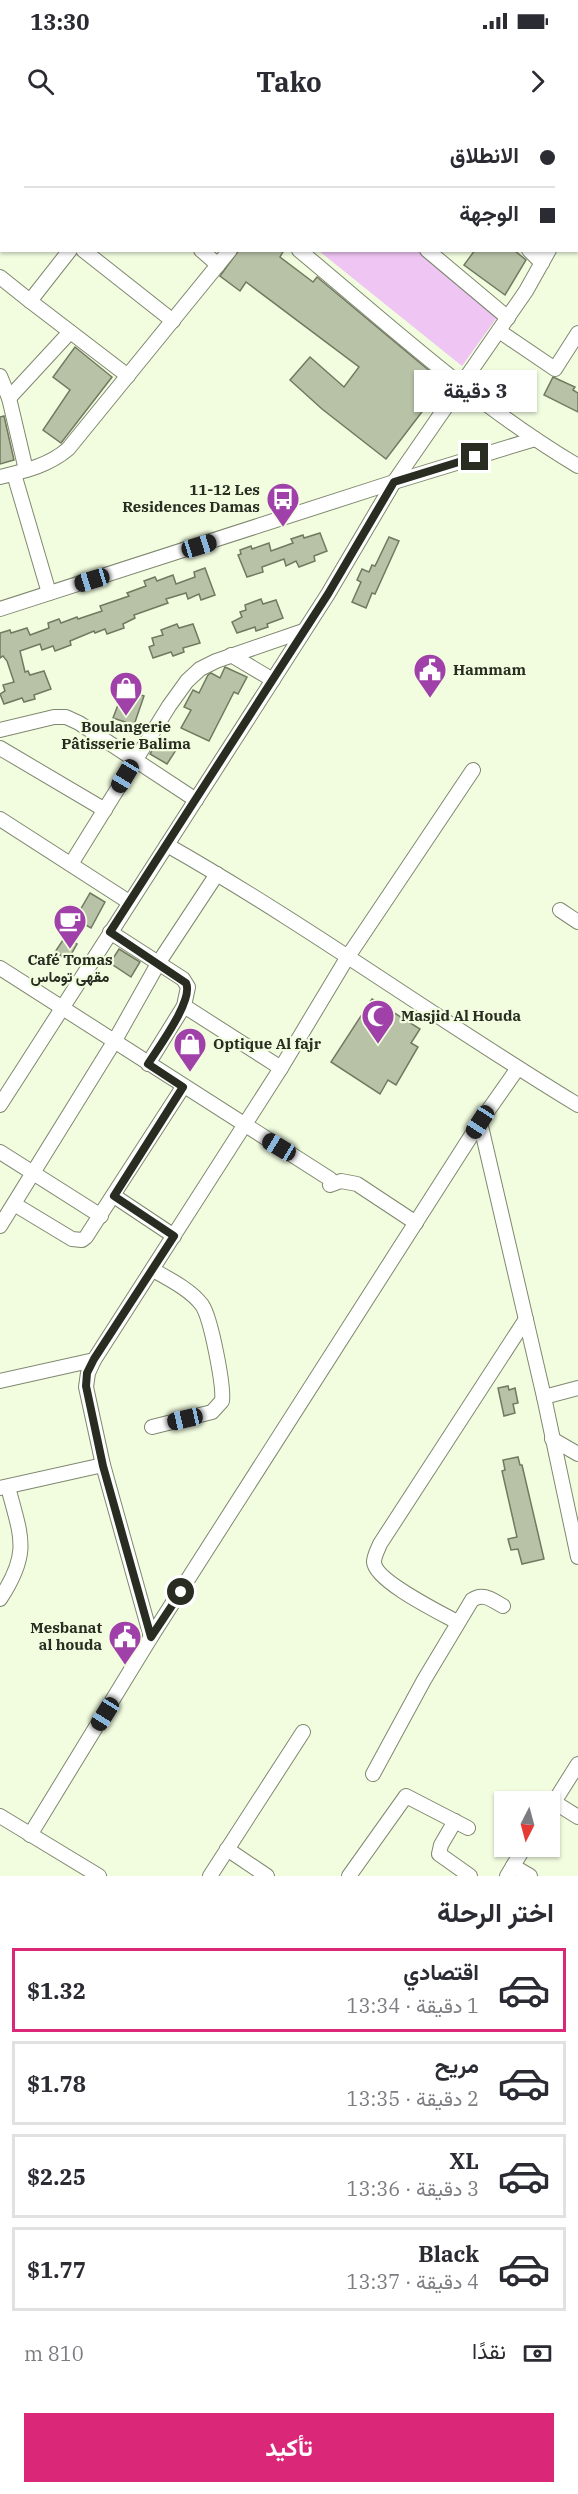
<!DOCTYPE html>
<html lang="ar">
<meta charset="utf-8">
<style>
:root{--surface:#fff;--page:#f7f7f7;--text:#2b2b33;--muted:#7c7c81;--line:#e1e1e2;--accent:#db2777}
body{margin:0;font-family:"IBM Plex Serif",Vazirmatn,serif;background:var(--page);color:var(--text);direction:rtl;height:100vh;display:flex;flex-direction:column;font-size:22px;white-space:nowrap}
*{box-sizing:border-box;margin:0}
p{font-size:20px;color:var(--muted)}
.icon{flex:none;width:33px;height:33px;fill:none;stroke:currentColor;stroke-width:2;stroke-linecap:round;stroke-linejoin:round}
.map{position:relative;height:1756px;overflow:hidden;direction:ltr}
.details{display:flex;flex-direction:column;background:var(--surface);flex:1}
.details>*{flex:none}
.top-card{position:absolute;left:0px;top:0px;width:579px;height:132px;box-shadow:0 2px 4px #0004;direction:rtl;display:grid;align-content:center;height:132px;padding:0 24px;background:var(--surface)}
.needle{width:39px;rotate:186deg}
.buttons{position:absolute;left:494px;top:1671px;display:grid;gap:12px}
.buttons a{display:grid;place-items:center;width:66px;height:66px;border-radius:0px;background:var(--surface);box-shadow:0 2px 4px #0004;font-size:30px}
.end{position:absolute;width:27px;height:27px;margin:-14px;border:8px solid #282c21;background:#fff;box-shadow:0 0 0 3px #fff}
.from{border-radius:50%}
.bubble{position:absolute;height:42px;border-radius:0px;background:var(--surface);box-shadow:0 2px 4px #0004;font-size:20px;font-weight:700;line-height:42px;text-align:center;direction:rtl}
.car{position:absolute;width:18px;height:36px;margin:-18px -9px;border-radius:8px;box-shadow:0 0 4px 2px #0007;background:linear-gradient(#222 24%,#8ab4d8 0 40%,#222 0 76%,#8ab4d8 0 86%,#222 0)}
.top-card b{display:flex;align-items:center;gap:21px;height:57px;font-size:22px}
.top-card b+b{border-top:2px solid var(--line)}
.top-card i{width:15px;height:15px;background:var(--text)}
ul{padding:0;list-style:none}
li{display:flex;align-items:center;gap:18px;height:84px;margin:0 12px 9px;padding:0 12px;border:3px solid var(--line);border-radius:0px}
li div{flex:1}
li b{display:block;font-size:22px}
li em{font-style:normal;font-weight:700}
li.current{border-color:var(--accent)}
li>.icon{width:54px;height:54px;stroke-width:1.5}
h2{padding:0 24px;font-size:27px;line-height:72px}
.pay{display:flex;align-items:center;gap:15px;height:66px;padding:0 24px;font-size:22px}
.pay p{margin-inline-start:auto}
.action{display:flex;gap:12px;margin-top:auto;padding:12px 24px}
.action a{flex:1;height:69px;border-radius:0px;background:var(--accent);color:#fff;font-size:24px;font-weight:700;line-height:69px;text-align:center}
.status{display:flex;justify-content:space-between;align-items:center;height:42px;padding:0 30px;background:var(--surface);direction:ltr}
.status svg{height:16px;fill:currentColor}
header{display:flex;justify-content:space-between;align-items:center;height:78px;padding:0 24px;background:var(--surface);font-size:27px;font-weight:700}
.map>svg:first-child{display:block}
.green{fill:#efc5f3}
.building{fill:#b8c2a7;stroke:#717a61;stroke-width:1.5}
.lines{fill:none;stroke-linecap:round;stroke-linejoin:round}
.minor-casing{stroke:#7f886f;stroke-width:16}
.minor{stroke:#fff;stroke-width:14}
.route{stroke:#282c21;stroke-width:8}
.labels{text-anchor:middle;stroke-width:4.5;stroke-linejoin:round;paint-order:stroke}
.poi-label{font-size:15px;font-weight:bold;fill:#282c21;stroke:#f2fde0;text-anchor:start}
</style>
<div class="status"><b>13:30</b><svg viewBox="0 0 49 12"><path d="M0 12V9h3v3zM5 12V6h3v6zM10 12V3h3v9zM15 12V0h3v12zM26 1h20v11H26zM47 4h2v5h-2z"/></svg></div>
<header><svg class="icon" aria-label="forward" viewBox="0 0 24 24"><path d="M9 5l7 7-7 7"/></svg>Tako<svg class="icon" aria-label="search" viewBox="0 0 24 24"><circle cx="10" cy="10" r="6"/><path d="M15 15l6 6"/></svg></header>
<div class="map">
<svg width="578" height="1756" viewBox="0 0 578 1756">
<rect width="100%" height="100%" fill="#f2fde0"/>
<polygon class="green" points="319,131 420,131 498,196 462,246"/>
<g class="building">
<polygon points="239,130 284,130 280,137 313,162 317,157 444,263 386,339 322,289 290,260 310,237 344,267 359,247 246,162 240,171 220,156"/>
<polygon points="475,130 514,130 526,140 505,175 464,145"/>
<polygon points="75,227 112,257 61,323 43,310 70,270 53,257"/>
<polygon points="553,257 575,267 573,270 578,273 578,292 544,275"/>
<polygon points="4,296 14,340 0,344 0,297"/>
<polygon points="320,413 327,431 314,436 315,441 299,447 296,441 286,446 284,439 262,447 263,452 247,457 238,435 241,434 240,430 251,426 252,429 269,423 271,431 293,423 291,419 303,415 304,418"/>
<polygon points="389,417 399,421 375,474 372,473 366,488 352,482 361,462 357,460 362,449 369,452 372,445 375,446"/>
<polygon points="205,448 215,475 201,480 199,474 188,479 186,473 166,479 168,483 134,495 135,498 123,504 124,508 107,514 105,509 95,513 94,511 70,521 71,525 55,531 53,526 42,530 40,524 20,531 25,552 28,551 30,555 44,551 51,569 34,575 35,579 24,582 22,578 4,584 0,574 5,571 3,565 14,562 7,541 3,536 0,538 0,513 10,510 11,513 27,508 30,515 49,508 48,503 59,499 61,503 77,497 78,499 102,491 100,486 129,476 127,473 146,466 144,461 155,457 157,461 173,455 176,464 195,457 194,452"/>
<polygon points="261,479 263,484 276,480 283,498 267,504 268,507 256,511 255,507 237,513 232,502 242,497 240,492 246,490 245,485"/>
<polygon points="177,504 179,508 193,504 200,523 183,528 184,532 173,536 171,532 153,538 149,527 154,525 152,518 163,515 161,510"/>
<polygon points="225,547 247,557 238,574 234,572 209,621 181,608 191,590 184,587 193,570 199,573 208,555 211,553 220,558"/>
<polygon points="124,569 144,576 134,605 113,598"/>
<polygon points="159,619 176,630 167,644 150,634"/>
<polygon points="90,773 105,782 91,808 75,799"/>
<polygon points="65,817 77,824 68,840 55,832"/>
<polygon points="119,829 140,842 131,857 110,843"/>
<polygon points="372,879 420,909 411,923 418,927 396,965 388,960 380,974 331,942"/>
<polygon points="508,1266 509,1270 515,1268 518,1283 513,1284 515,1293 504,1296 498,1268"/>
<polygon points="518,1337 520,1345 522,1345 544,1439 522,1444 518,1429 511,1430 508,1419 517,1417 502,1351 505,1350 503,1340"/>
</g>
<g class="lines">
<g class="minor-casing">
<g id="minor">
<polyline points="138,0 139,2"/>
<polyline points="267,0 269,2"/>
<polyline points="365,0 367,2"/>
<polyline points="83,2 84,0"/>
<polyline points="335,2 337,0"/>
<polyline points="578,80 578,79"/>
<polyline points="0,101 2,99"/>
<polyline points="70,130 30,181 128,256"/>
<polyline points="83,130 173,201"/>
<polyline points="201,130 218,145"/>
<path d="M299 130C389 205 477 286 578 346"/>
<polyline points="427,130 508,198"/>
<polyline points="529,130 542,143"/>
<polyline points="0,157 30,181"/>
<polyline points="499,211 555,249 578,213"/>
<polyline points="0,256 9,278"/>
<polyline points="26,350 9,278 70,212"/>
<polyline points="14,354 49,473"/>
<path d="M0 357C24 351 48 346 68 329L230 130"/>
<polyline points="0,489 394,362 535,319"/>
<polyline points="231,535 273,560"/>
<polyline points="0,610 54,597 66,597 79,603 196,680"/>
<polyline points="0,628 105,690"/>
<polyline points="0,699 129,782"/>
<path d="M167 725C308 805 439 901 578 985"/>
<polyline points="71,744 169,586 187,561 200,549 216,541 303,511"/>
<polyline points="560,790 578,802"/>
<polyline points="110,812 183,859 188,867 184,886 148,944"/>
<polyline points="0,848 330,1059"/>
<polyline points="184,886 281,948"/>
<polyline points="0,985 328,474 394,362 526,171 549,130"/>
<polyline points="480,1002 544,1277 578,1437"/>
<polyline points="0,1032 101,1096"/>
<polyline points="330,1065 341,1061 357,1064 416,1103"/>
<polyline points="114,1076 174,1116"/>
<polyline points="14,1084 72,1119 82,1120 86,1117 183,967"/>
<polyline points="0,1106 114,922 159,842 217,754"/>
<polyline points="0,1261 94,1240"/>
<polyline points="544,1277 578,1268"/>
<path d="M152 1307 212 1292 222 1281C224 1266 211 1198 202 1185 191 1170 169 1159 153 1150"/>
<polyline points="552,1319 578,1334"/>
<polyline points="0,1368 103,1345"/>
<path d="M0 1479C31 1432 21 1417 8 1367"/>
<path d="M457 1502C441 1493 375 1461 374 1442 374 1436 378 1429 380 1424L526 1199"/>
<polyline points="151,1517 103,1345 86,1267 88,1253 94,1240 281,948 347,838 473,650"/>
<path d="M373 1654 424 1560 472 1480C483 1472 492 1480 503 1486"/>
<polyline points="554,1682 578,1697"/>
<polyline points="549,1690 578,1644"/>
<polyline points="0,1696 99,1756"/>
<polyline points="455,1701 441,1725 439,1734 470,1756"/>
<polyline points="30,1715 151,1517 480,1002 518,948"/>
<polyline points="227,1729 267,1756"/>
<polyline points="513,1746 530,1756"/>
<polyline points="210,1756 303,1612"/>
<polyline points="349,1756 406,1676 468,1708"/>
<polyline points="507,1756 525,1726"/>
</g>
</g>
<use href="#minor" class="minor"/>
</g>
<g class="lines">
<path class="route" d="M181 1472 151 1517 103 1346 86 1266 87 1253 94 1239 174 1116 114 1076 183 967 148 944C158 928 194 880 186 863L110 812 328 474 394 362 475 337"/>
</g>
<defs>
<g id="bus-pin" transform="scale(1.725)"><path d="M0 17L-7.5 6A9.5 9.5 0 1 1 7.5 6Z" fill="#a041aa" stroke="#f2fde0"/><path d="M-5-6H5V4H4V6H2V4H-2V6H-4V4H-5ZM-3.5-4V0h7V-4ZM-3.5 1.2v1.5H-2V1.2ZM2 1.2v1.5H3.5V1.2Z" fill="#fff"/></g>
<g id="civic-pin" transform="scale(1.725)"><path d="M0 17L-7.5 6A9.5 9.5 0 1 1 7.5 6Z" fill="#a041aa" stroke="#f2fde0"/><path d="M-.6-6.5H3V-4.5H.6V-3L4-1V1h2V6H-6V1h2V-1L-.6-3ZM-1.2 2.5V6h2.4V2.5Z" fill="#fff"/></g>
<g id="shop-pin" transform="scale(1.725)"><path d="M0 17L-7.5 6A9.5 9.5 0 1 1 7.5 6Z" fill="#a041aa" stroke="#f2fde0"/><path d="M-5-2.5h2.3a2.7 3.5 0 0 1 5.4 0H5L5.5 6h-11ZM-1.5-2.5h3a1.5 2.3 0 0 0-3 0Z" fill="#fff"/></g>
<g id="cafe-pin" transform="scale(1.725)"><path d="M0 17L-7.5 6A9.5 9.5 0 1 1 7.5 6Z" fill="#a041aa" stroke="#f2fde0"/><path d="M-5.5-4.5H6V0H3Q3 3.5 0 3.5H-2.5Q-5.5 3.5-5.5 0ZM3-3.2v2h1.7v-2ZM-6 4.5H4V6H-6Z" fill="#fff"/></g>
<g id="mosque-pin" transform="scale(1.725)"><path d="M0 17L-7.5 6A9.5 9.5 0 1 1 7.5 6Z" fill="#a041aa" stroke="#f2fde0"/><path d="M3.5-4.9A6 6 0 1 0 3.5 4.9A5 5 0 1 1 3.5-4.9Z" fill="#fff"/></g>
</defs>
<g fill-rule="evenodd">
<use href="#bus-pin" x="283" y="379"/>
<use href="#civic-pin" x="430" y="550"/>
<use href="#shop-pin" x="126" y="568"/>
<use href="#cafe-pin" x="70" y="801"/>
<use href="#mosque-pin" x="378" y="896"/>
<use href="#shop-pin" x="190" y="924"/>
<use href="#civic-pin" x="125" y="1517"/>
</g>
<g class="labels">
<g class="poi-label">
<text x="260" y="375" text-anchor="end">11-12 Les<tspan x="260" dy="17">Residences Damas</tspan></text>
<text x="453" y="555">Hammam</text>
<text x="126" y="612" text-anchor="middle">Boulangerie<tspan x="126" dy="17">Pâtisserie Balima</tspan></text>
<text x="70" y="845" text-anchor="middle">Café Tomas<tspan x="70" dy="17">مقهى توماس</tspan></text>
<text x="401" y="901">Masjid Al Houda</text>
<text x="213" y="929">Optique Al fajr</text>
<text x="102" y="1513" text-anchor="end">Mesbanat<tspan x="102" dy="17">al houda</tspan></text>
</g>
</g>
</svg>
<div class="buttons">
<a><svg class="needle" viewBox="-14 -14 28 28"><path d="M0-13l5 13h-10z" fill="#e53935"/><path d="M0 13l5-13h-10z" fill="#7c7c81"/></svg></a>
</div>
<i class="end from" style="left:181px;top:1472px"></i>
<i class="end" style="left:475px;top:337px"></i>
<div class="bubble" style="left:414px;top:250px;width:123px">3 دقيقة</div>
<i class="car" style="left:199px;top:426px;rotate:73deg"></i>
<i class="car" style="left:92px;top:460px;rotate:253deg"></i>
<i class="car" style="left:125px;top:656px;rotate:211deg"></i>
<i class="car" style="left:480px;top:1002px;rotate:213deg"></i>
<i class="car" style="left:279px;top:1027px;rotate:301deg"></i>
<i class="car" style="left:185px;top:1299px;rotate:257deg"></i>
<i class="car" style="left:105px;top:1594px;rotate:212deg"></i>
<div class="top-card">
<b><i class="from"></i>الانطلاق</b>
<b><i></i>الوجهة</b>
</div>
</div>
<section class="details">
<h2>اختر الرحلة</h2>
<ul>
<li class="current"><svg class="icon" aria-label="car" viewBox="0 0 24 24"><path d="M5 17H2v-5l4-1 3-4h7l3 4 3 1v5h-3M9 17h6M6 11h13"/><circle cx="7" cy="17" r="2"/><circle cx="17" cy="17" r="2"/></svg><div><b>اقتصادي</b><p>1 دقيقة · 13:34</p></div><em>$1.32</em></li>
<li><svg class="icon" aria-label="car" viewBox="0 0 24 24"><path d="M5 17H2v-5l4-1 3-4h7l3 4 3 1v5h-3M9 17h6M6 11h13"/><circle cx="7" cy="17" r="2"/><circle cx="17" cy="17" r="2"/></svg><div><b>مريح</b><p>2 دقيقة · 13:35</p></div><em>$1.78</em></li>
<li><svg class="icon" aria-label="car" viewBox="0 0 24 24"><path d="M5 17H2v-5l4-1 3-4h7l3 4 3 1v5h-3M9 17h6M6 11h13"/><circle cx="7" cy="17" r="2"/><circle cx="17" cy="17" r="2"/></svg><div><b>XL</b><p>3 دقيقة · 13:36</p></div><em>$2.25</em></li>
<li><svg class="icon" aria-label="car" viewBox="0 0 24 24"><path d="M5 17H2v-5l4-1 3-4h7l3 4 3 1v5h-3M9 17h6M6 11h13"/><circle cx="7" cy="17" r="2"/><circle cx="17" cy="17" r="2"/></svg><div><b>Black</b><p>4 دقيقة · 13:37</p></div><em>$1.77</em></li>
</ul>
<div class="pay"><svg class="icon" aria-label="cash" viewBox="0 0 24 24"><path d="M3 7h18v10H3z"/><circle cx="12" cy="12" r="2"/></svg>نقدًا<p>810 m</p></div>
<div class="action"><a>تأكيد</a></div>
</section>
